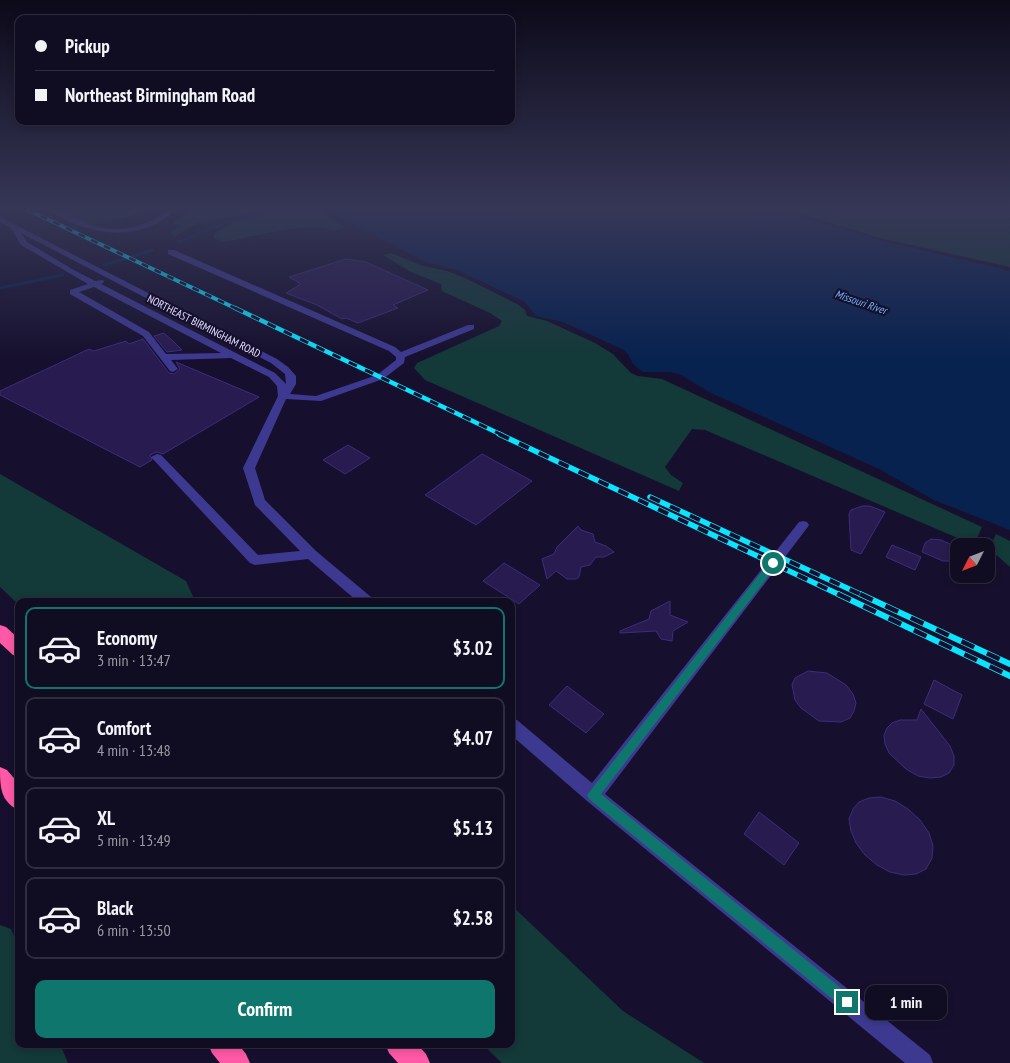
<!DOCTYPE html>
<meta charset="utf-8">
<style>
:root{--surface:#100c22;--page:#19152a;--text:#f1f3f6;--muted:#9c9ba5;--line:#302c40;--accent:#0f766e}
body{margin:0;font-family:"PT Sans Narrow",sans-serif;background:var(--page);color:var(--text);height:100vh;display:flex;flex-direction:column;font-size:19px;white-space:nowrap}
*{box-sizing:border-box;margin:0}
p{font-size:16px;color:var(--muted)}
.icon{flex:none;width:28px;height:28px;fill:none;stroke:currentColor;stroke-width:2;stroke-linecap:round;stroke-linejoin:round}
.map{position:relative;flex:1;overflow:hidden}
.side{position:absolute;left:15px;top:598px;width:500px;height:450px;display:flex;flex-direction:column;background:var(--surface);border-radius:10px;box-shadow:0 2px 8px #0003,0 0 0 1px var(--line)}
.side>*{flex:none}
.guide{position:absolute;left:15px;top:15px;width:500px;height:110px;border-radius:10px;box-shadow:0 2px 8px #0003,0 0 0 1px var(--line);display:grid;align-content:center;height:110px;padding:0 20px;background:var(--surface)}
.needle{width:32px;rotate:228deg}
.buttons{position:absolute;left:950px;top:538px;display:grid;gap:10px}
.buttons a{display:grid;place-items:center;width:45px;height:45px;border-radius:10px;background:var(--surface);box-shadow:0 2px 8px #0003,0 0 0 1px var(--line);font-size:25px}
.end{position:absolute;width:22px;height:22px;margin:-11px;border:6px solid #0f766e;background:#fff;box-shadow:0 0 0 2px #fff}
.from{border-radius:50%}
.bubble{position:absolute;height:35px;border-radius:10px;background:var(--surface);box-shadow:0 2px 8px #0003,0 0 0 1px var(--line);font-size:16px;font-weight:800;line-height:35px;text-align:center}
.guide b{display:flex;align-items:center;gap:18px;height:48px;font-size:19px}
.guide b+b{border-top:1px solid var(--line)}
.guide i{width:12px;height:12px;background:var(--text)}
ul{padding:9px 0 0;list-style:none}
li{display:flex;align-items:center;gap:15px;height:82px;margin:0 10px 8px;padding:0 10px;border:2px solid var(--line);border-radius:10px}
li div{flex:1}
li b{display:block;font-size:19px}
li em{font-style:normal;font-weight:800}
li.on{border-color:var(--accent)}
li>.icon{width:45px;height:45px;stroke-width:1.5}
.cta{display:flex;gap:10px;margin-top:auto;padding:10px 20px}
.cta a{flex:1;height:58px;border-radius:10px;background:var(--accent);color:#fff;font-size:20px;font-weight:800;line-height:58px;text-align:center}
.map>svg:first-child{display:block}
.green{fill:#133938}
.water{fill:#082250}
.lines{fill:none;stroke-linecap:round;stroke-linejoin:round}
.stream{stroke:#082250;stroke-width:3}
.building{fill:#271b50;stroke:#3d2c7e}
.minor{fill:#3d3990;fill-rule:evenodd}
.highway{fill:#ff59a7;fill-rule:evenodd}
.rail-far3-casing{stroke:#0ae4ff;stroke-width:4}
.rail-far2-casing{stroke:#0ae4ff;stroke-width:4.5}
.rail-far1-casing{stroke:#0ae4ff;stroke-width:5.5}
.rail-casing{stroke:#0ae4ff;stroke-width:6}
.rail-far3{stroke:#16102e;stroke-width:2.5;stroke-dasharray:7;stroke-linecap:butt}
.rail-far2{stroke:#16102e;stroke-width:3;stroke-dasharray:9;stroke-linecap:butt}
.rail-far1{stroke:#16102e;stroke-width:4;stroke-dasharray:11;stroke-linecap:butt}
.rail{stroke:#16102e;stroke-width:4.5;stroke-dasharray:14;stroke-linecap:butt}
.route{fill:#0f766e}
.labels{text-anchor:middle;stroke-width:4.5;stroke-linejoin:round;paint-order:stroke}
.far-water-label{font-size:11px;font-style:italic;fill:#6cbaff;stroke:#16102e}
.far-street-label{font-size:11px;fill:#e2deff;stroke:#16102e}
</style>
<div class="map">
<svg width="1010" height="1063" viewBox="0 0 1010 1063">
<rect width="100%" height="100%" fill="#16102e"/>
<g class="green">
<path d="M57 210H146C132 216 97 227 83 223 74 220 65 214 57 210Z"/>
<polygon points="193,210 272,210 198,223 174,237 171,232 180,226 173,223"/>
<path d="M284 210H319L345 228 333 231C312 220 248 238 223 242L213 238 215 233 236 221Z"/>
<polygon points="788,210 1010,210 1010,267 880,238"/>
<polygon points="391,253 423,266 447,271 465,278 517,304 525,310 527,316 547,321 595,343 613,354 631,373 638,376 662,379 982,527 974,545 705,430 692,429 665,467 671,475 683,483 679,491 425,380 414,368 417,363 499,326 502,321 490,313 442,291 441,284 411,272 383,255"/>
<polygon points="0,474 186,581 195,601 19,601 19,605 0,587"/>
<polygon points="996,534 1010,541 1010,567 993,552 991,545"/>
<polygon points="511,905 623,1011 704,1063 502,1063 482,1044 511,1044"/>
<polygon points="0,925 11,929 19,947 19,1044 60,1044 68,1063 0,1063"/>
</g>
<polygon class="water" points="329,210 776,210 884,241 1010,271 1010,530 934,500 879,469 711,393 681,375 671,372 643,372 633,364 628,354 624,350 563,322 536,316 525,302 457,270 426,262 340,218"/>
<g class="lines">
<g class="stream">
<polyline points="178,242 239,218 279,210"/>
<polyline points="104,265 153,250"/>
<polyline points="0,288 62,275"/>
</g>
</g>
<g class="building">
<polygon points="346,259 366,262 428,290 393,305 398,308 358,323 346,318 342,319 317,305 286,293 301,284 289,277"/>
<polygon points="164,333 173,341 182,350 167,352 154,336"/>
<polygon points="143,339 169,373 174,374 180,369 176,362 259,397 163,454 157,452 150,455 152,460 140,467 0,395 0,391 89,349 94,351 126,341 129,344"/>
<polygon points="348,445 370,458 345,474 323,460"/>
<polygon points="482,454 532,481 476,525 425,495"/>
<polygon points="862,506 870,506 885,512 861,554 851,550 849,514 851,510"/>
<polygon points="578,526 581,530 593,534 595,542 606,546 614,552 604,557 596,557 590,565 581,567 579,577 576,579 567,579 556,571 547,579 542,559 554,554 557,547"/>
<polygon points="931,539 941,540 952,545 959,554 959,557 954,561 943,561 922,552 925,543"/>
<polygon points="892,545 921,557 915,570 886,557"/>
<polygon points="504,563 540,585 519,604 483,581"/>
<polygon points="670,601 670,615 688,622 673,631 672,641 661,639 656,631 620,633 620,631 649,619 651,611"/>
<polygon points="808,671 827,673 846,685 853,694 856,703 854,711 850,718 841,722 819,721 801,708 795,700 792,685 795,678"/>
<polygon points="934,680 962,695 953,719 924,704"/>
<polygon points="567,686 604,714 586,733 549,705"/>
<polygon points="921,709 950,746 954,756 954,765 949,773 941,777 930,778 918,776 906,769 889,753 885,744 884,735 887,728 892,723 900,720 917,720"/>
<polygon points="881,797 895,801 908,809 920,820 929,833 933,846 932,858 926,869 916,874 904,875 890,872 877,865 865,855 856,843 851,831 849,819 853,809 859,802 869,798"/>
<polygon points="759,812 799,843 784,865 744,834"/>
</g>
<g class="lines">
<g class="minor">
<path d="M49 210C71 210 88 230 116 229 128 229 140 226 151 221 160 217 165 210 175 210 141 244 86 236 49 210Z"/>
<path d="M0 217 277 359 288 367 296 376V384L290 394 316 396 377 375 396 360V357L389 351 168 254V250H174L395 347 401 352 468 325H474V329L405 357 404 363 383 379 321 401 286 399 255 468 265 500 316 551 371 597 373 601H357L308 559 255 565 250 563 151 457 157 454 161 455 258 555 300 551 255 505 243 468 278 396 277 386 269 377 231 358 171 360 178 369 173 372 170 371 143 336 70 294V290L88 284 21 245 11 228 0 222ZM21 233 271 363 285 374 286 384 275 373 101 284 104 282 103 280 95 281 72 269 27 242ZM94 287 221 353 166 354 149 332 79 292Z"/>
<polygon points="803,521 807,522 809,525 807,528 605,794 930,1055 933,1063 905,1063 587,801 511,735 511,718 517,720 592,783 799,522"/>
</g>
<g class="highway">
<polygon points="0,625 6,627 19,639 19,657 13,655 0,643"/>
<path d="M0 767 7 770 19 784V810C0 802 0 786 0 767Z"/>
<polygon points="208,1044 238,1044 246,1054 250,1063 220,1063 212,1053"/>
<polygon points="385,1044 417,1044 426,1054 430,1063 398,1063 389,1053"/>
</g>
<g class="rail-far3-casing">
<polyline id="rail-far3" points="28,210 237,309"/>
</g>
<g class="rail-far2-casing">
<polyline id="rail-far2" points="235,308 502,435"/>
</g>
<g class="rail-far1-casing">
<g id="rail-far1">
<polyline points="499,434 840,595"/>
<polyline points="650,497 862,595"/>
</g>
</g>
<g class="rail-casing">
<g id="rail">
<polyline points="838,594 1010,676"/>
<polyline points="860,594 1010,664"/>
</g>
</g>
<use href="#rail-far3" class="rail-far3"/>
<use href="#rail-far2" class="rail-far2"/>
<use href="#rail-far1" class="rail-far1"/>
<use href="#rail" class="rail"/>
</g>
<linearGradient id="sky" x2="0" y2="1"><stop stop-color="#0c0919"/><stop offset="0.58" stop-color="#363757"/><stop offset="1" stop-color="#363757" stop-opacity="0"/></linearGradient>
<rect width="1010" height="359" fill="url(#sky)"/>
<polygon class="route" points="773,560 777,563 776,566 601,794 852,997 854,1002 852,1007 847,1009 842,1007 589,799 587,795 770,561"/>
<g class="labels">
<g class="far-water-label">
<text transform="translate(861 302) rotate(19)" y="4">Missouri River</text>
</g>
<g class="far-street-label">
<text transform="translate(204 326) rotate(27)" y="4">NORTHEAST BIRMINGHAM ROAD</text>
</g>
</g>
</svg>
<div class="buttons">
<a><svg class="needle" viewBox="-14 -14 28 28"><path d="M0-13l5 13h-10z" fill="#e53935"/><path d="M0 13l5-13h-10z" fill="#9c9ba5"/></svg></a>
</div>
<i class="end from" style="left:773px;top:563px"></i>
<i class="end" style="left:847px;top:1002px"></i>
<div class="bubble" style="left:865px;top:985px;width:82px">1 min</div>
<div class="guide">
<b><i class="from"></i>Pickup</b>
<b><i></i>Northeast Birmingham Road</b>
</div>
<section class="side">
<ul>
<li class="on"><svg class="icon" aria-label="car" viewBox="0 0 24 24"><path d="M5 17H2v-5l4-1 3-4h7l3 4 3 1v5h-3M9 17h6M6 11h13"/><circle cx="7" cy="17" r="2"/><circle cx="17" cy="17" r="2"/></svg><div><b>Economy</b><p>3 min · 13:47</p></div><em>$3.02</em></li>
<li><svg class="icon" aria-label="car" viewBox="0 0 24 24"><path d="M5 17H2v-5l4-1 3-4h7l3 4 3 1v5h-3M9 17h6M6 11h13"/><circle cx="7" cy="17" r="2"/><circle cx="17" cy="17" r="2"/></svg><div><b>Comfort</b><p>4 min · 13:48</p></div><em>$4.07</em></li>
<li><svg class="icon" aria-label="car" viewBox="0 0 24 24"><path d="M5 17H2v-5l4-1 3-4h7l3 4 3 1v5h-3M9 17h6M6 11h13"/><circle cx="7" cy="17" r="2"/><circle cx="17" cy="17" r="2"/></svg><div><b>XL</b><p>5 min · 13:49</p></div><em>$5.13</em></li>
<li><svg class="icon" aria-label="car" viewBox="0 0 24 24"><path d="M5 17H2v-5l4-1 3-4h7l3 4 3 1v5h-3M9 17h6M6 11h13"/><circle cx="7" cy="17" r="2"/><circle cx="17" cy="17" r="2"/></svg><div><b>Black</b><p>6 min · 13:50</p></div><em>$2.58</em></li>
</ul>
<div class="cta"><a>Confirm</a></div>
</section>
</div>
